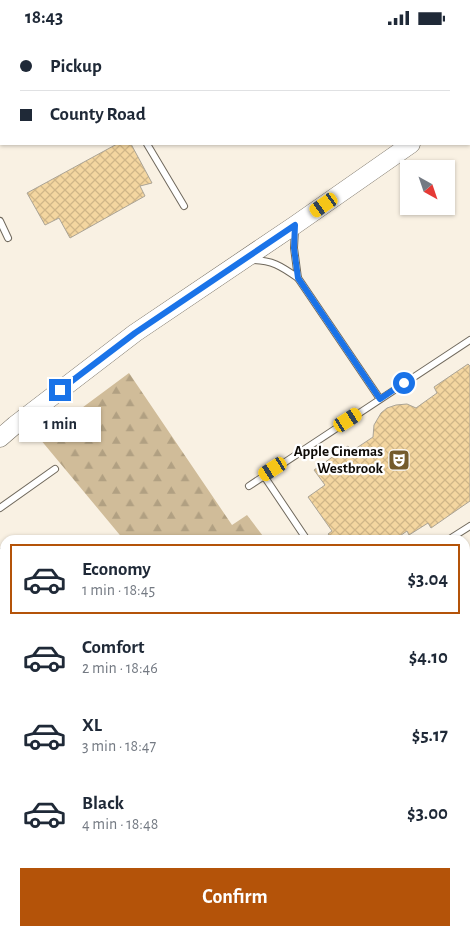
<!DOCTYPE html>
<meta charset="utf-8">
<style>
:root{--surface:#fff;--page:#f6f6f7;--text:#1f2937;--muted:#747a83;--line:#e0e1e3;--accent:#b45309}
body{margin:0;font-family:"Alegreya Sans",sans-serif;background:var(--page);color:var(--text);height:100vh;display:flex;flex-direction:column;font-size:19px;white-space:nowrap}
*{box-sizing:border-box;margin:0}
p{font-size:16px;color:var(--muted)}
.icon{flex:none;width:28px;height:28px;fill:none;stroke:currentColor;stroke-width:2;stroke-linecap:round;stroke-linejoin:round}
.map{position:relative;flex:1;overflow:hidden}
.sheet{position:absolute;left:0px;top:500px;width:470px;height:401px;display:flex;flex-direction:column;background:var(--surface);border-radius:15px 15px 0 0;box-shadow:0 1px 4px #0004}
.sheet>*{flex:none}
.top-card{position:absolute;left:0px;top:0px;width:470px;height:110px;box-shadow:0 1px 4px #0004;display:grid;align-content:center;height:110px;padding:0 20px;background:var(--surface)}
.needle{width:32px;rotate:140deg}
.controls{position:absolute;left:400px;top:125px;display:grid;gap:10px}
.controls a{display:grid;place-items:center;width:55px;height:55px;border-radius:0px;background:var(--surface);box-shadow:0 1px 4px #0004;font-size:25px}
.end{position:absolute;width:22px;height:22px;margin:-11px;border:6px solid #1a73e8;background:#fff;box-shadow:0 0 0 2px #fff}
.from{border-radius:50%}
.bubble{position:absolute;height:35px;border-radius:0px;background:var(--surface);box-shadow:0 1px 4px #0004;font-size:16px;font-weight:700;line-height:35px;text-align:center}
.car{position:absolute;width:15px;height:30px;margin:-15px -8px;border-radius:6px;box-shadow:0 0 4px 1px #0007;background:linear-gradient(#f5c518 24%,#345 0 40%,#f5c518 0 76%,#345 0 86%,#f5c518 0)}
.top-card b{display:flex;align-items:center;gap:18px;height:48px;font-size:19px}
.top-card b+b{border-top:1px solid var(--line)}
.top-card i{width:12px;height:12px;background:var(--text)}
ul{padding:9px 0 0;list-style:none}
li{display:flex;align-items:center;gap:15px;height:70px;margin:0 10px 8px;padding:0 10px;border:2px solid transparent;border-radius:0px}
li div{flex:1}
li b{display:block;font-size:19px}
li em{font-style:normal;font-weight:700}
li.current{border-color:var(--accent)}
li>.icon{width:45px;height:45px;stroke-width:1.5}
.action{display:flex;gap:10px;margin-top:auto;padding:10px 20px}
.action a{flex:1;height:58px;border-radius:0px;background:var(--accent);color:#fff;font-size:20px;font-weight:700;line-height:58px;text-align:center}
.status{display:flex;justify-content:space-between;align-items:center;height:35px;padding:0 25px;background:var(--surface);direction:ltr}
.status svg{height:14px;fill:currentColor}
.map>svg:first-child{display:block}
.grass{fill:url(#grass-tufts)}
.forest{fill:url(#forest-firs)}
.building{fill:url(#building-cross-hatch);stroke:#aba496}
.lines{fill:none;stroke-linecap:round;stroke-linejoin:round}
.service-casing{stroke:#70695d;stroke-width:8}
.minor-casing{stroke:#70695d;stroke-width:14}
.secondary-casing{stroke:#70695d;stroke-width:19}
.path{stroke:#b0aa9f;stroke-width:2.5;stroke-dasharray:2.5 2.5;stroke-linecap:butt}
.service{stroke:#fff;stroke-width:6}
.minor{stroke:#fff;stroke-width:12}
.secondary{stroke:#fff;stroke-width:18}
.route{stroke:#1a73e8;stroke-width:6}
.labels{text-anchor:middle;stroke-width:4.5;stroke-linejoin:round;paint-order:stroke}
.poi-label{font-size:15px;font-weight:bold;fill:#0f0c08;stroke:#fff;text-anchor:end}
</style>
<div class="status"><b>18:43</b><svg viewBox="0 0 49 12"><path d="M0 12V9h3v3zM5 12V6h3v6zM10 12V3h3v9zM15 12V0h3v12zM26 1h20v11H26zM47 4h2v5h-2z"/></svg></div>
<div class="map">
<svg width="470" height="901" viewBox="0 0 470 901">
<defs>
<pattern id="grass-tufts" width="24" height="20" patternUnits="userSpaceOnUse" patternTransform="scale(1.25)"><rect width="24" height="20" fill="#d0bc99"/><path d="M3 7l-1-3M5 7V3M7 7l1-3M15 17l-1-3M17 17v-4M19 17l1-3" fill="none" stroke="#b1a082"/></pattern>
<pattern id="forest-firs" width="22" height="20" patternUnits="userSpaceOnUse" patternTransform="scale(1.25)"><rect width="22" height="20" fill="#d0bc99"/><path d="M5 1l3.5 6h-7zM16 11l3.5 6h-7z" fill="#b1a082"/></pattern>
<pattern id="building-cross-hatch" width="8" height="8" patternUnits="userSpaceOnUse" patternTransform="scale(1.25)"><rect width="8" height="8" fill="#f4d6a0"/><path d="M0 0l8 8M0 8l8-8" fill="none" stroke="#d0b688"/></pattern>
</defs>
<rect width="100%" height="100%" fill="#f9f1e3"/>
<g class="grass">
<polygon points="465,668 470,668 470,831 465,832"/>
<rect x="174" y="896" width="139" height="5"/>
</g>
<g class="forest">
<polygon points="129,338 232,490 247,480 266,505 124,505 40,404"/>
<polygon points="465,599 470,601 470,668 465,668"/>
<polygon points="470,831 470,901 313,901 313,896 465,896 465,832"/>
</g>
<g class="building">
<polygon points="284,0 362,0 363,1 285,1"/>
<polygon points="117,109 131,109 152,148 140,151 145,161 70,203 59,183 45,190 27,158"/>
<polygon points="468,329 470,331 470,466 431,493 428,488 409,500 407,496 394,505 333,505 328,499 332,496 308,462 325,450 314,435 348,411 352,416 373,402 374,390 381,378 387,373 396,370 407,369 416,373 437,358 434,352"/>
<polygon points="5,705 5,731 0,724 0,708"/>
<rect x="108" y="896" width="41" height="5"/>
</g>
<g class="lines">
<g class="service-casing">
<g id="service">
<polyline points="260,0 261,1"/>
<polyline points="147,109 184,171"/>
<polyline points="0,186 8,203"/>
<polyline points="295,194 294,213 298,243"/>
<path d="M251 225C272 225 281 231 298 243L380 364"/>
<polyline points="264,441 307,505"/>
<polyline points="249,451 470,305"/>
<polyline points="0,473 55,434"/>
<polyline points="448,505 470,491"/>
<polyline points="0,517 5,524"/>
<polyline points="0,581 5,575"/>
<polyline points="0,817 5,823"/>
<polyline points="59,896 60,901"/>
</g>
</g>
<g class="minor-casing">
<g id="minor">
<polyline points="106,1 108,0"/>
<polyline points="0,53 1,53"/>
</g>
</g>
<g class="secondary-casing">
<g id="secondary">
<polyline points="469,69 470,68"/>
<polyline points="0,403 15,390 135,298 295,190 411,109"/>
</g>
</g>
<polyline class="path" points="466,901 470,894"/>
<use href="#service" class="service"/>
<use href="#minor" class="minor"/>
<use href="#secondary" class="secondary"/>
</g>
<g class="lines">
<polyline class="route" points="60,355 135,298 295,190 294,213 298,243 380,364 404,348"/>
</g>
<defs>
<g id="theatre-square" transform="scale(1.125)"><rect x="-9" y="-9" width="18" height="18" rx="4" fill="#745b2c" stroke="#fff"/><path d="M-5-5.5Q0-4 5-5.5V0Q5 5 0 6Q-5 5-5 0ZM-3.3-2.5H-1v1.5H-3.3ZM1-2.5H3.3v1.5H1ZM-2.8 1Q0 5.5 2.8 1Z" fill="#fff"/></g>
</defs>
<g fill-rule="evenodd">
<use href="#theatre-square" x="399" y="425"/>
</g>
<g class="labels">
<g class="poi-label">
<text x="383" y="421">Apple Cinemas<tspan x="383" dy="17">Westbrook</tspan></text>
</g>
</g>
</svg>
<div class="controls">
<a><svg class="needle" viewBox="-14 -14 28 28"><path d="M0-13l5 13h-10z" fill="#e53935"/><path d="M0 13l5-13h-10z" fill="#747a83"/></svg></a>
</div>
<i class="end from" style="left:404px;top:348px"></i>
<i class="end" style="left:60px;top:355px"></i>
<div class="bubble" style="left:19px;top:372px;width:82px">1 min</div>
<i class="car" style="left:324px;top:170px;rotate:235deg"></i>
<i class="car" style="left:348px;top:385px;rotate:57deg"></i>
<i class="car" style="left:273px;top:434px;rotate:237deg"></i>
<div class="top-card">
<b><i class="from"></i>Pickup</b>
<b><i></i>County Road</b>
</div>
<section class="sheet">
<ul>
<li class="current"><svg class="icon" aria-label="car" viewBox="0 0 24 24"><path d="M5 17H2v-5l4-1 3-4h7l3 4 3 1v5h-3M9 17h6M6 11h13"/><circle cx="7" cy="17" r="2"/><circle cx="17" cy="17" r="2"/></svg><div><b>Economy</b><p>1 min · 18:45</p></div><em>$3.04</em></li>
<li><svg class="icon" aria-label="car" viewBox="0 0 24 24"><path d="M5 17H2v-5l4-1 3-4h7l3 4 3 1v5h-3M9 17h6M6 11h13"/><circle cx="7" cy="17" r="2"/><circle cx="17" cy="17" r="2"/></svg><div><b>Comfort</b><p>2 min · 18:46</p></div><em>$4.10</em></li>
<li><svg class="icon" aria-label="car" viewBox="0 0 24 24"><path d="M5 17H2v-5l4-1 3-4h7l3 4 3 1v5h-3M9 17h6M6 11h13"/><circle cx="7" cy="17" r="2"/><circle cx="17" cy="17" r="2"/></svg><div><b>XL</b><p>3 min · 18:47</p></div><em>$5.17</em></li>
<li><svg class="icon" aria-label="car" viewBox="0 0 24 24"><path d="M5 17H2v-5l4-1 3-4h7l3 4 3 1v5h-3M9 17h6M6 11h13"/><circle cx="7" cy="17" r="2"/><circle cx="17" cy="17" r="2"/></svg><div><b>Black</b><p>4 min · 18:48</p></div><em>$3.00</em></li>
</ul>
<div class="action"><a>Confirm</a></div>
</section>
</div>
